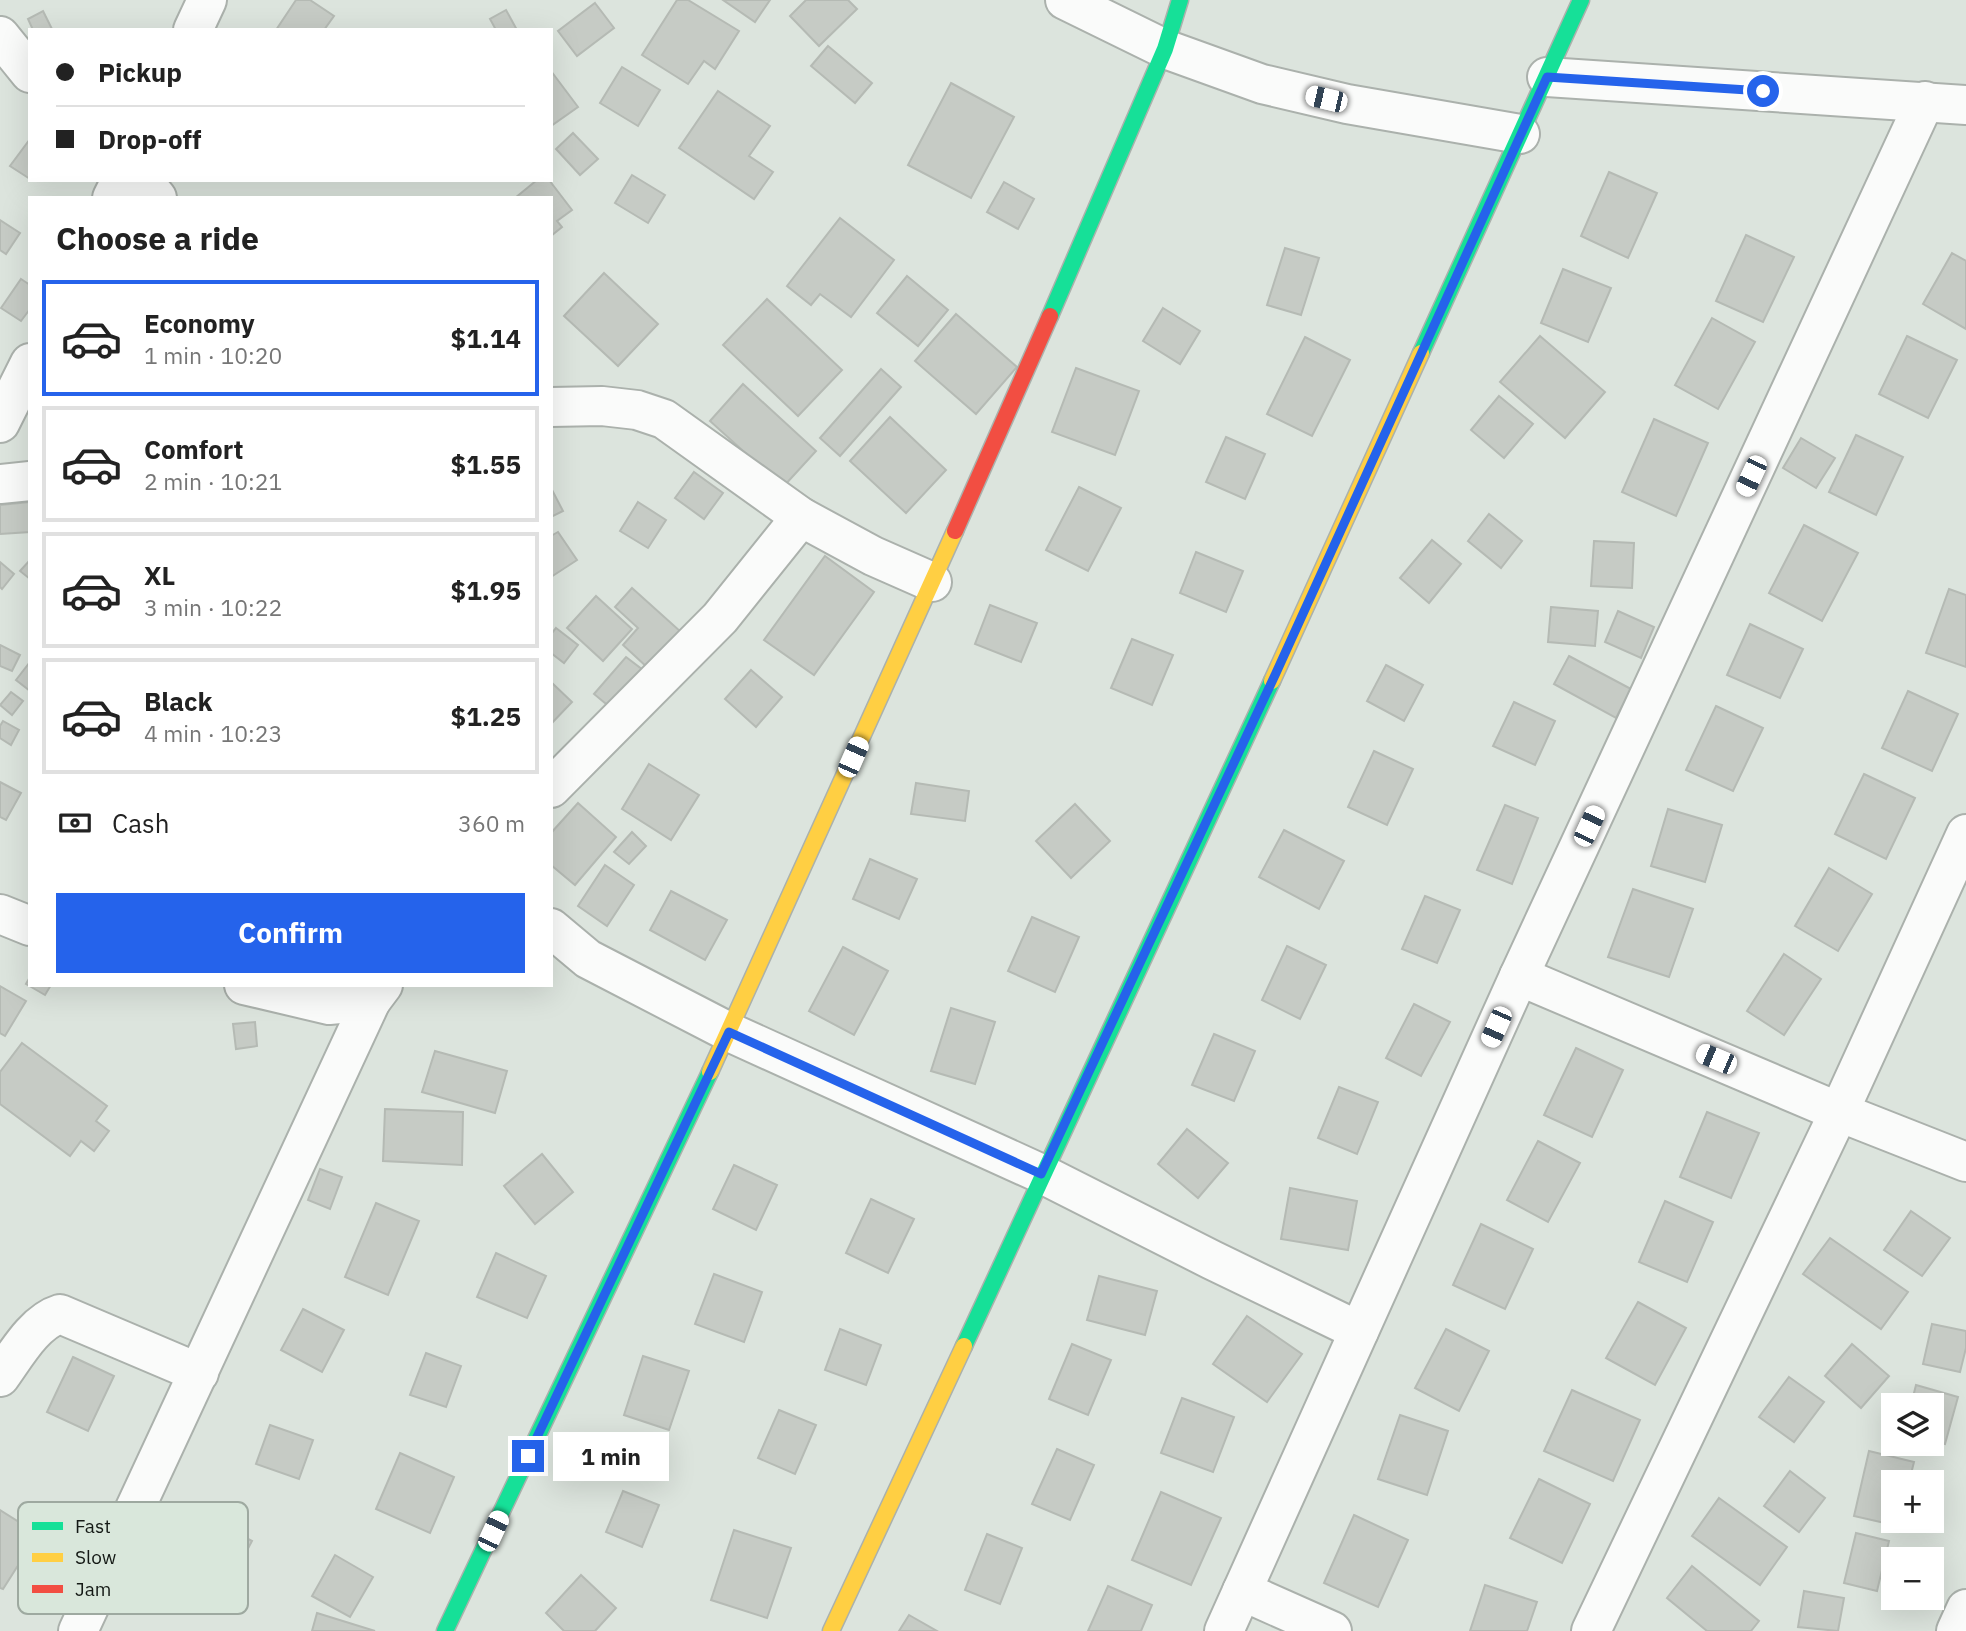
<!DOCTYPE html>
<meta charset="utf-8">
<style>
:root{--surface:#fff;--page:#f2f2f2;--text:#222;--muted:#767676;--line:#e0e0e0;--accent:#2563eb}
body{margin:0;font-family:"IBM Plex Sans",sans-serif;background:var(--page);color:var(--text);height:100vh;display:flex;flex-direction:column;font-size:26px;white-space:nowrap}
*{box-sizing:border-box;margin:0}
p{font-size:23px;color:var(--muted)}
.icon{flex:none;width:38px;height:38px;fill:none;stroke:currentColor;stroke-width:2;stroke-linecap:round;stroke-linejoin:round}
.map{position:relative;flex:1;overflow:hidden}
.sheet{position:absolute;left:28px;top:196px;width:525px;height:791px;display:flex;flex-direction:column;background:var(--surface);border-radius:0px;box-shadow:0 7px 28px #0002}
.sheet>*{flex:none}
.hud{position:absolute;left:28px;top:28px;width:525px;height:154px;border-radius:0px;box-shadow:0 7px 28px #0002;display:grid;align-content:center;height:154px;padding:0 28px;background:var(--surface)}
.buttons{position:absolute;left:1881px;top:1393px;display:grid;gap:14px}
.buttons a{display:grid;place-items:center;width:63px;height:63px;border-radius:0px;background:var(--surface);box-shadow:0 7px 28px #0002;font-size:35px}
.end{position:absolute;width:32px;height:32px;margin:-16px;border:9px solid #2563eb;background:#fff;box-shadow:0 0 0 4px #fff}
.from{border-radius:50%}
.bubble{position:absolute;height:49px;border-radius:0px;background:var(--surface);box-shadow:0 7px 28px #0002;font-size:23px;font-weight:700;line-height:49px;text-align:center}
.car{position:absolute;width:21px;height:42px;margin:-21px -10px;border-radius:9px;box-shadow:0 0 5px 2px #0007;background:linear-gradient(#fff 24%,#345 0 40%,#fff 0 76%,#345 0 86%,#fff 0)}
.hud b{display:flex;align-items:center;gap:24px;height:66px;font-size:26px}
.hud b+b{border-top:2px solid var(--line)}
.hud i{width:18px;height:18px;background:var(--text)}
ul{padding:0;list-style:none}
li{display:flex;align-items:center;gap:21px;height:116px;margin:0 14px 10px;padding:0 14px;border:4px solid var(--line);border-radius:0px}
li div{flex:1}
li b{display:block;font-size:26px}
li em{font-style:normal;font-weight:700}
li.selected{border-color:var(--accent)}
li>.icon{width:63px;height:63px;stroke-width:1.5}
h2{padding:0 28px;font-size:32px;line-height:84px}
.pay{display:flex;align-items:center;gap:18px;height:77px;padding:0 28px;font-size:26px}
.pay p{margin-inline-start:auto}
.primary-button{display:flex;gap:14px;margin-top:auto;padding:14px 28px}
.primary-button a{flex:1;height:80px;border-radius:0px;background:var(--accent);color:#fff;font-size:28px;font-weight:700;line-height:80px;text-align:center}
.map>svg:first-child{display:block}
.building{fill:#c6cbc5;stroke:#b5bab4;stroke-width:2}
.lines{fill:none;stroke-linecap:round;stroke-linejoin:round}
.street-casing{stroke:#abb1ac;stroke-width:42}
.fast-casing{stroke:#abb1ac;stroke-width:19}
.slow-casing{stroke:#abb1ac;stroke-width:19}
.jam-casing{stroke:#abb1ac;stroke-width:19}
.street{stroke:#fafbfa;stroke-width:38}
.fast{stroke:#16e098;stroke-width:16}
.slow{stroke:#ffcf43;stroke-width:16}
.jam{stroke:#f24e42;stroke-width:16}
.route{stroke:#2563eb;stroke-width:9}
.key{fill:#d9e7db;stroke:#9ea9a0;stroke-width:2}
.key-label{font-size:19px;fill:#141915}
</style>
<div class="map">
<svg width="1966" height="1631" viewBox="0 0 1966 1631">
<rect width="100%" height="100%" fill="#dce4dd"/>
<g class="building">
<polygon points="296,0 310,0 334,16 324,30 276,30"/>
<polygon points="677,0 688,0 739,31 715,69 704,61 688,84 642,55"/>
<polygon points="723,0 770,0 755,22"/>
<polygon points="806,0 848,0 857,9 819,46 790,16"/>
<polygon points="595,3 614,28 577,56 558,31"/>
<polygon points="506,10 517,30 496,30 490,19"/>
<polygon points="43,11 52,29 33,30 28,19"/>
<polygon points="828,46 872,83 855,103 811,66"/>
<polygon points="622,67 660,90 638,126 600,103"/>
<polygon points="551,71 578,107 551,126"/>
<polygon points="951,83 1014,117 971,198 908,165"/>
<polygon points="718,91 770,126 749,156 773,172 754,199 679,148"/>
<polygon points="573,133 598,159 580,175 556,149"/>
<polygon points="30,139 30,179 10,166"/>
<polygon points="1609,172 1657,193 1628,258 1581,236"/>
<polygon points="632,175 665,195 648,223 615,203"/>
<polygon points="537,180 549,180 572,210 557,221 562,227 551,236 551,198 515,198"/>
<polygon points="1004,182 1034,199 1018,229 987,212"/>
<polygon points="840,218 894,260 851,317 820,294 811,305 787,286"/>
<polygon points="0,220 20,233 6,254 0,250"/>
<polygon points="1746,235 1794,257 1763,322 1716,301"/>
<polygon points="1285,248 1319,258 1301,315 1267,305"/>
<polygon points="1952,253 1966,261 1966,329 1923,304"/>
<polygon points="1563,269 1611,288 1588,342 1541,323"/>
<polygon points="604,273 658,324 618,366 564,316"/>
<polygon points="907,276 948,310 918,346 877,313"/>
<polygon points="21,279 30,285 30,309 21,321 1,308"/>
<polygon points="767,299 842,370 798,416 723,345"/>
<polygon points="1163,308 1200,331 1180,364 1143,341"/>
<polygon points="956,314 1017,367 976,414 915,361"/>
<polygon points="1712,318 1755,342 1718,409 1675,385"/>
<polygon points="1540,336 1605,392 1565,438 1500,382"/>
<polygon points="1907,336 1957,360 1928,418 1879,394"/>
<polygon points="1305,337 1350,360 1312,436 1267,414"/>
<polygon points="1076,368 1139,391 1115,455 1052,432"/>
<polygon points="881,369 901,387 840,456 820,438"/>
<polygon points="743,384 816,451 783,487 710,421"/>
<polygon points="1499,396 1533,424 1504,458 1471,430"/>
<polygon points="890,417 946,470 906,513 850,461"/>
<polygon points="1654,419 1708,443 1676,516 1622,492"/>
<polygon points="1856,435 1903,457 1876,515 1829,492"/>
<polygon points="1226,437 1265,454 1245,499 1206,482"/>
<polygon points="1801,438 1835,458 1816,488 1783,468"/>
<polygon points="694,472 723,493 704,519 675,498"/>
<polygon points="1079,487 1121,508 1088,571 1046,550"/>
<polygon points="551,488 563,511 551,517"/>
<polygon points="30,502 30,532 0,534 0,505"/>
<polygon points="638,502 666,520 648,548 620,531"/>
<polygon points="1489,514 1522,541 1501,568 1468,541"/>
<polygon points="1804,525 1858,553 1822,621 1769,593"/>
<polygon points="558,532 577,560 551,577 551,536"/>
<polygon points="1432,540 1461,564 1429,603 1400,578"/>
<polygon points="1594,541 1634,543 1632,588 1591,586"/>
<polygon points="1196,552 1243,571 1226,612 1180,593"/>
<polygon points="825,556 874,592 814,675 764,640"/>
<polygon points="30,560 30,579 20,571"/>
<polygon points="0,562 14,574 2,589 0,587"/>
<polygon points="632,588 681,632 648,668 623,645 638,628 615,607"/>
<polygon points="1949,589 1966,595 1966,667 1926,653"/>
<polygon points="596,596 632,629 603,661 567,628"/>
<polygon points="990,605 1037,623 1021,662 975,644"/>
<polygon points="1551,607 1598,611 1595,646 1548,642"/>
<polygon points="1618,611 1654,627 1641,658 1605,642"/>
<polygon points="1750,624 1803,649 1780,698 1727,675"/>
<polygon points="556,628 578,645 564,663 551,653 551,634"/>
<polygon points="1132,639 1173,655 1152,705 1111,688"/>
<polygon points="0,645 20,655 12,671 0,666"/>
<polygon points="1569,656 1631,689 1616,718 1554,684"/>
<polygon points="626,657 643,670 611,708 594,694"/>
<polygon points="30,662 30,691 16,680"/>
<polygon points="1386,665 1423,685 1404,721 1367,701"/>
<polygon points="751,670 782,697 756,727 725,699"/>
<polygon points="551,682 572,702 551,724"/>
<polygon points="1908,691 1958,714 1932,771 1882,748"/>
<polygon points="11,692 23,701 12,715 0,705"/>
<polygon points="1514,702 1555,721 1535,765 1493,746"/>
<polygon points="1716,706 1763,728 1733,791 1686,770"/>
<polygon points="3,721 19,730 11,745 0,738 0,726"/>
<polygon points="1374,751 1413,769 1387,825 1348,807"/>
<polygon points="649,764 699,795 671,840 622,809"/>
<polygon points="1864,774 1915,798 1886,859 1835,834"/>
<polygon points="0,782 21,793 6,820 0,817"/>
<polygon points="916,783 969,791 965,821 911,814"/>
<polygon points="578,803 616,837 575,885 551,865 551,833"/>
<polygon points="1075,804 1110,841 1071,878 1036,841"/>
<polygon points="1505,805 1538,818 1512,884 1477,870"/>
<polygon points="1668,809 1722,825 1705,882 1651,866"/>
<polygon points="1284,830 1344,861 1319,909 1259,877"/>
<polygon points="632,832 646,846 629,864 614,852"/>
<polygon points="870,859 917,879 899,919 853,899"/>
<polygon points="605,865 634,885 607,926 578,906"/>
<polygon points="1829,868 1872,894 1838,951 1795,926"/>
<polygon points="1633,889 1693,909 1669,977 1608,957"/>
<polygon points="671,891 727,920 705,960 650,930"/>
<polygon points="1425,896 1460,910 1437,963 1402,949"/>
<polygon points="1032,917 1079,937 1055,992 1008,971"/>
<polygon points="1287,946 1326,965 1300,1019 1262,1000"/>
<polygon points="843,947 888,971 854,1035 809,1011"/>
<polygon points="1784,954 1821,979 1784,1035 1747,1011"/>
<polygon points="30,977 30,985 51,985 45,995 26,984"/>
<polygon points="0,986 26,1001 5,1036 0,1033"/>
<polygon points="1414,1004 1450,1022 1421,1076 1386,1058"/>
<polygon points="951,1008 995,1022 975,1084 931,1071"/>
<polygon points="255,1022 257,1046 236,1049 233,1024"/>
<polygon points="1214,1034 1255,1051 1234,1101 1192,1085"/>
<polygon points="22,1043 107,1106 96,1121 109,1131 94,1151 81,1141 70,1156 0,1104 0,1072"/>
<polygon points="1576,1048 1623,1070 1592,1137 1544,1115"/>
<polygon points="435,1051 507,1071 495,1113 422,1092"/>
<polygon points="1339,1087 1378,1102 1357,1154 1318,1138"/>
<polygon points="385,1109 463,1112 462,1165 383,1161"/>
<polygon points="1707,1112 1759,1133 1731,1198 1680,1177"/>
<polygon points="1187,1129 1228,1163 1198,1198 1158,1164"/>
<polygon points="1538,1141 1580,1163 1548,1222 1507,1200"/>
<polygon points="542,1154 573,1192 535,1224 504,1186"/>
<polygon points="734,1165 777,1185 756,1230 713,1209"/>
<polygon points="320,1169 342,1177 330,1209 308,1200"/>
<polygon points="1290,1188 1357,1201 1348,1250 1281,1239"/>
<polygon points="871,1199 914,1219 888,1273 846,1253"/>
<polygon points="1665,1201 1713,1222 1687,1282 1639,1262"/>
<polygon points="376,1203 419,1221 388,1295 345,1277"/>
<polygon points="1911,1211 1950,1238 1922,1276 1884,1250"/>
<polygon points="1481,1224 1533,1249 1505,1309 1453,1285"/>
<polygon points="1830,1238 1908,1292 1881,1329 1803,1274"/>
<polygon points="496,1253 546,1276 527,1318 477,1297"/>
<polygon points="714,1274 762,1292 744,1342 695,1324"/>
<polygon points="1099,1276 1157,1291 1145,1335 1087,1320"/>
<polygon points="1638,1302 1686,1328 1655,1385 1606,1358"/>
<polygon points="303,1309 344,1330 322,1372 281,1350"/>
<polygon points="1247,1316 1302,1354 1267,1402 1213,1364"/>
<polygon points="1932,1324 1966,1331 1966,1348 1960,1372 1923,1364"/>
<polygon points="840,1329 881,1345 866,1385 825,1370"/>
<polygon points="1446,1329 1489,1351 1459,1411 1415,1388"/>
<polygon points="1072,1344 1111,1360 1088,1415 1049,1399"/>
<polygon points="1852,1344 1889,1376 1861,1408 1825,1376"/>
<polygon points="426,1353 461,1366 446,1407 410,1395"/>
<polygon points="643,1356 689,1371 669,1430 624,1415"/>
<polygon points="73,1357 114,1376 88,1431 47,1412"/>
<polygon points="1789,1377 1824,1402 1794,1442 1759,1417"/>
<polygon points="1916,1385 1958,1397 1945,1444 1932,1441 1932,1405 1911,1405"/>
<polygon points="1572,1390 1640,1420 1613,1481 1544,1451"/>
<polygon points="1182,1398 1234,1417 1213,1472 1161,1453"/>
<polygon points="779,1410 816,1425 795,1474 758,1458"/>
<polygon points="1400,1415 1448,1431 1427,1495 1378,1479"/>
<polygon points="270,1425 313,1440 299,1479 256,1464"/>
<polygon points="1057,1449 1094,1465 1070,1520 1032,1504"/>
<polygon points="1869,1451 1914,1462 1909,1482 1894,1482 1894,1521 1899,1521 1898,1526 1854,1516"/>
<polygon points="400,1453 454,1477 430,1533 376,1509"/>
<polygon points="1790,1471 1825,1498 1799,1532 1764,1506"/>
<polygon points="1539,1479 1590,1504 1562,1563 1510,1538"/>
<polygon points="623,1491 659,1505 642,1547 606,1532"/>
<polygon points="1161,1492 1221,1518 1191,1585 1132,1560"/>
<polygon points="1719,1498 1787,1547 1760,1585 1692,1536"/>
<polygon points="0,1510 38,1534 3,1589 0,1588"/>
<polygon points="1354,1515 1408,1540 1378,1607 1324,1583"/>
<polygon points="207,1517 252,1541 231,1581 185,1557"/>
<polygon points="734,1530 791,1548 767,1618 711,1600"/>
<polygon points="1856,1533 1889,1541 1877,1591 1844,1583"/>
<polygon points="987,1534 1022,1548 1000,1604 965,1590"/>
<polygon points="335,1555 373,1577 350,1617 312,1596"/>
<polygon points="1692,1566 1759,1621 1751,1631 1707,1631 1667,1598"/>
<polygon points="581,1575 616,1608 595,1631 564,1631 546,1613"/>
<polygon points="1485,1585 1537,1602 1527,1631 1470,1631"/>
<polygon points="1108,1586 1152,1605 1141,1631 1088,1631"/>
<polygon points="1804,1591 1844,1598 1838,1631 1798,1627"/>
<polygon points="317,1613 375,1631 312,1631"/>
<polygon points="909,1615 937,1631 899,1631"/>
</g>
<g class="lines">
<g class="street-casing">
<g id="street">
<polyline points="1065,0 1165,49 1262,84 1347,104 1520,134"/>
<polyline points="193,30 207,0"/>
<polyline points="0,36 30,73"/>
<polyline points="1547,77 1966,105"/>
<polyline points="142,180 157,198"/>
<polyline points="112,198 121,180"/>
<polyline points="551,407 602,406 637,410 664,419 801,517 873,556 932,582"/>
<polyline points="0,423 30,363"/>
<polyline points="0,484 30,481"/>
<polyline points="551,788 720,618 801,517"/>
<polyline points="0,914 30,926"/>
<polyline points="551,928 588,959 729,1032 1042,1174 1212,1260 1359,1331"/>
<polyline points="1519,976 1839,1112 1966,1162"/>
<polyline points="244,985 329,1005 371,1001 383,985"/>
<path d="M0 1377C16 1355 34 1322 60 1314L199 1373"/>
<polyline points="1242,1591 1332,1631"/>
<polyline points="78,1631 371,1001"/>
<polyline points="1224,1631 1519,976 1925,101"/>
<polyline points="1591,1631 1839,1112 1966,834"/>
<polyline points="1956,1631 1966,1609"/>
</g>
</g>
<g class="fast-casing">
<g id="fast">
<polyline points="1050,316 1165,49 1180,0"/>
<polyline points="1421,353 1581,0"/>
<polyline points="964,1346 1272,681"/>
<polyline points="445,1631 710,1072"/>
</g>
</g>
<g class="slow-casing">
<g id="slow">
<polyline points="1272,681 1421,353"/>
<polyline points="710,1072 955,531"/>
<polyline points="831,1631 964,1346"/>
</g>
</g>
<g class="jam-casing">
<polyline id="jam" points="955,531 1050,316"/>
</g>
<use href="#street" class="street"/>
<use href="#fast" class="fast"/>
<use href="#slow" class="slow"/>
<use href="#jam" class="jam"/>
</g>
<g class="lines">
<polyline class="route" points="528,1456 729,1032 1041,1174 1276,673 1547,77 1763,91"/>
</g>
<rect x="18" y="1502" width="230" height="112" rx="10" class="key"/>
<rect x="32" y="1522" width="31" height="8" fill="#16e098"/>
<rect x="32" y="1553" width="31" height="9" fill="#ffcf43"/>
<rect x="32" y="1585" width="31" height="8" fill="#f24e42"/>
<g class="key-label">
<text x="75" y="1533">Fast</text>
<text x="75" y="1564">Slow</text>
<text x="75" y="1596">Jam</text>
</g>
</svg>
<div class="buttons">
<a><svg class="icon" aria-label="layers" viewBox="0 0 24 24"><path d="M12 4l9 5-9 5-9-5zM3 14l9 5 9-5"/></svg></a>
<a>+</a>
<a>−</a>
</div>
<i class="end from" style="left:1763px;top:91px"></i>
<i class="end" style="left:528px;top:1456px"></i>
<div class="bubble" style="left:553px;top:1432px;width:116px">1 min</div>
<i class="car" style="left:1326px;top:99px;rotate:283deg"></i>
<i class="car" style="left:1751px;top:476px;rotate:205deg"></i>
<i class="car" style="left:853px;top:757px;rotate:24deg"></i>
<i class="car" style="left:1589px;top:826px;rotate:25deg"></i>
<i class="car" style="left:1496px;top:1027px;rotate:204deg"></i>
<i class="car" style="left:1716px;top:1059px;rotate:293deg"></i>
<i class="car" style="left:493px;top:1531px;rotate:25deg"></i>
<div class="hud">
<b><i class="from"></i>Pickup</b>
<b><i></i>Drop-off</b>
</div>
<section class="sheet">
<h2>Choose a ride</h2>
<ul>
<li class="selected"><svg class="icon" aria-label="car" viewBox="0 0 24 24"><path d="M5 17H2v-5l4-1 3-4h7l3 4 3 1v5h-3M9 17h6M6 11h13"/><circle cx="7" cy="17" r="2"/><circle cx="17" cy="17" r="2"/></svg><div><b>Economy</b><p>1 min · 10:20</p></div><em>$1.14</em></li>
<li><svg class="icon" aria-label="car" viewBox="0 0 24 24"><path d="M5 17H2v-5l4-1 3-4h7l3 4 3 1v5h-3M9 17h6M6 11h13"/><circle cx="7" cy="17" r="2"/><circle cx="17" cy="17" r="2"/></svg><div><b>Comfort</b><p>2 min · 10:21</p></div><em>$1.55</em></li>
<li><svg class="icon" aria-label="car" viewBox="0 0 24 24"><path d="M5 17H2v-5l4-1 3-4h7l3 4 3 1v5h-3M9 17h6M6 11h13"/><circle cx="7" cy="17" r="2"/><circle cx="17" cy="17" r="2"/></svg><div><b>XL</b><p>3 min · 10:22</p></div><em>$1.95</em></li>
<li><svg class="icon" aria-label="car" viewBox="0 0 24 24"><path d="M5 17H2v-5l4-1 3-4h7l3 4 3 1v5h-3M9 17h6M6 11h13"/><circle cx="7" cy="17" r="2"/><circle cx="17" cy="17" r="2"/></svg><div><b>Black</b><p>4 min · 10:23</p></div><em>$1.25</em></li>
</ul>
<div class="pay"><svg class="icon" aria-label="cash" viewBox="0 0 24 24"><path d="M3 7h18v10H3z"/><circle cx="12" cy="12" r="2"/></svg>Cash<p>360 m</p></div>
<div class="primary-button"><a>Confirm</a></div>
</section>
</div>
